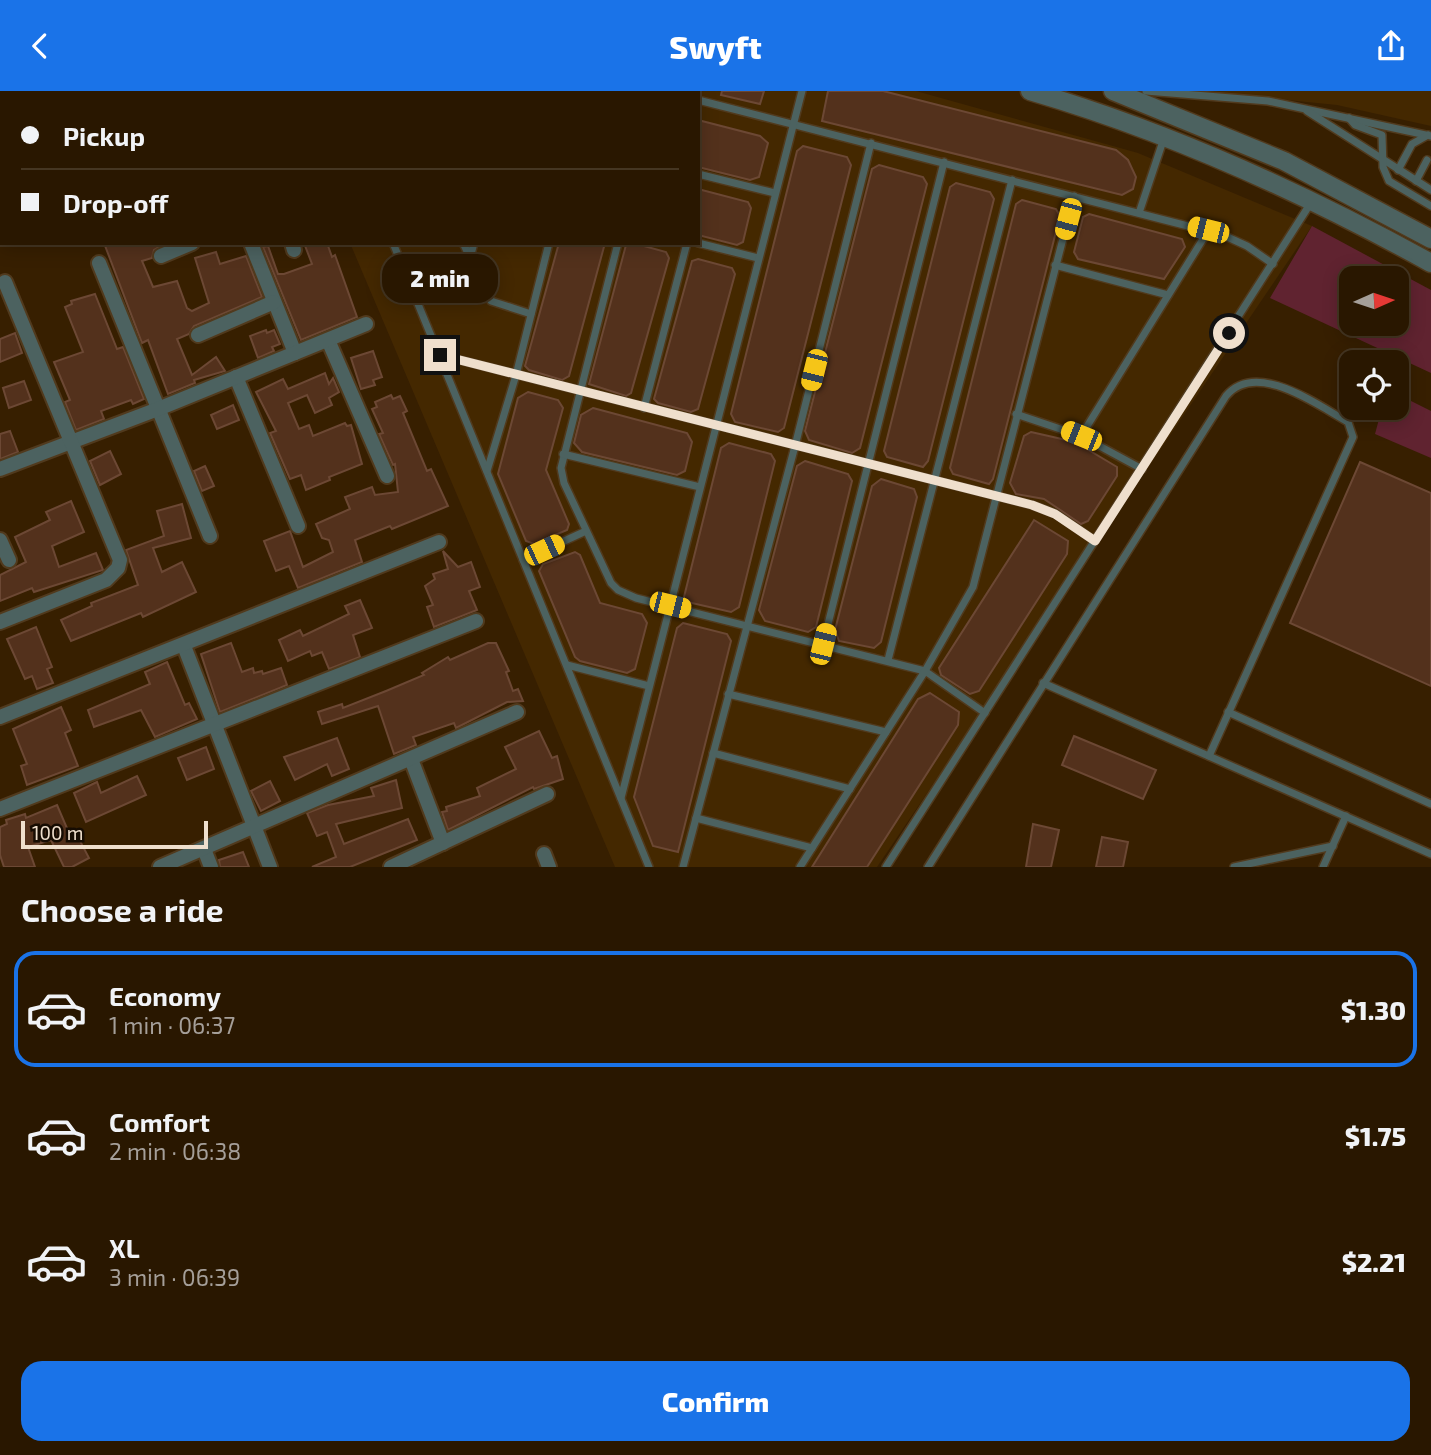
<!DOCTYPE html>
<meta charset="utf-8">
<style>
:root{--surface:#291700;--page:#35240f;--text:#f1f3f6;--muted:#a59f99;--line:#453622;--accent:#1a73e8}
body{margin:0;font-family:"Exo 2",sans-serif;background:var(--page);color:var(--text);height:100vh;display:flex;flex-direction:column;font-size:26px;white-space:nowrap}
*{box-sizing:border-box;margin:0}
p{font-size:23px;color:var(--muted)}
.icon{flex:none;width:38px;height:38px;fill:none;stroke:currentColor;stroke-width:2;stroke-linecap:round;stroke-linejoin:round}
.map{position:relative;height:776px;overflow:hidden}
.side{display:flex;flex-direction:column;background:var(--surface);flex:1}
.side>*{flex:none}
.top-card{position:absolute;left:0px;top:0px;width:700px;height:154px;box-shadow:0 4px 18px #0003,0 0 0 2px var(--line);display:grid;align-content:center;height:154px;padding:0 21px;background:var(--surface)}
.needle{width:46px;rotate:87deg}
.buttons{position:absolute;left:1339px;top:175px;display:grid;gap:14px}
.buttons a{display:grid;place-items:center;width:70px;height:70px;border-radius:14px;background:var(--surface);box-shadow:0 4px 18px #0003,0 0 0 2px var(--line);font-size:35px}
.scale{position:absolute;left:21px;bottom:18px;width:187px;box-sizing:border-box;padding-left:7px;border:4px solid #efdfcd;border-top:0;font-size:19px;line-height:24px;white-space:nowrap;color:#efdfcd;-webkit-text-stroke:5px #160c02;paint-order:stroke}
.end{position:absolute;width:32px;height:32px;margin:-16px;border:9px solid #efdfcd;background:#111;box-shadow:0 0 0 4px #111}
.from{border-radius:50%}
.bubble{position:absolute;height:49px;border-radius:21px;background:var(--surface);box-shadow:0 4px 18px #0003,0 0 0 2px var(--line);font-size:23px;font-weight:800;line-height:49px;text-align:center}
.car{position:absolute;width:21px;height:42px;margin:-21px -10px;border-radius:9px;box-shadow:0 0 5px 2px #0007;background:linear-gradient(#f5c518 24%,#345 0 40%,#f5c518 0 76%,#345 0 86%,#f5c518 0)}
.top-card b{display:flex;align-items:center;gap:24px;height:66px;font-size:26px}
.top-card b+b{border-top:2px solid var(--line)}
.top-card i{width:18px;height:18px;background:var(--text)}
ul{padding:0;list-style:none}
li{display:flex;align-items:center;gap:21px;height:116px;margin:0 14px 10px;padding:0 7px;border:4px solid transparent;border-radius:21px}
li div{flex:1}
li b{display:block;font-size:26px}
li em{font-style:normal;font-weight:800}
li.active{border-color:var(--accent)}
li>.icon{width:63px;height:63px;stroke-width:1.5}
h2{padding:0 21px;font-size:32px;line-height:84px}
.button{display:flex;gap:14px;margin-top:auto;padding:14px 21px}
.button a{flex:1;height:80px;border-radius:21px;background:var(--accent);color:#fff;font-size:28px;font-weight:800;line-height:80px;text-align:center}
header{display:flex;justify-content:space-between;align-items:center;height:91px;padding:0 21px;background:var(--accent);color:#fff;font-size:32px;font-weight:800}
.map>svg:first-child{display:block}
.built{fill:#442800}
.green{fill:#602330;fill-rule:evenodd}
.building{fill:#53311c;stroke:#6c4834;stroke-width:2}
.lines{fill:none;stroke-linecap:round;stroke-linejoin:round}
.service-casing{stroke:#513a1d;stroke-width:10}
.minor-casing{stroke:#513a1d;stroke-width:18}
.tertiary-casing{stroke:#513a1d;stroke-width:21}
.service{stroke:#4c6260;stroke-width:7}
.minor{stroke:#4c6260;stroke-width:14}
.tertiary{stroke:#4c6260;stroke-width:18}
.route{stroke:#efdfcd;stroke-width:9}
</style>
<header><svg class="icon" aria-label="back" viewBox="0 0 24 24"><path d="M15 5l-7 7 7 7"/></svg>Swyft<svg class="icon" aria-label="share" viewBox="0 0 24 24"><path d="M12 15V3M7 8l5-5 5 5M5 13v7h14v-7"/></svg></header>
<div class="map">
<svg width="1431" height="776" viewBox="0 0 1431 776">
<rect width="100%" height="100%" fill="#371f00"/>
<g class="built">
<polygon points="285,0 916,0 1138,62 1312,135 877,776 615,776 350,152 698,152 698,2"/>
<polygon points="1200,0 1431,0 1431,35 1337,14"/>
</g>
<g class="green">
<path d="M1312 135 1431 199V282L1270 207ZM1351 187H1396V233H1351Z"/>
<polygon points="1397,303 1431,320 1431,367 1375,343 1382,317 1396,317"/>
</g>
<g class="building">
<polygon points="722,0 764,0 760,13 721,4"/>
<polygon points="828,0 883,0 1116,59 1128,69 1136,86 1133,98 1122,104 822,30"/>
<polygon points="698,29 760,45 768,52 759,86 750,89 698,76"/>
<polygon points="803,55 847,66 851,74 784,337 778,341 735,331 731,323 797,60"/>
<polygon points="879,74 923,86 927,93 860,357 852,362 809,349 805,340 872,78"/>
<polygon points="956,92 990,101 994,108 928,370 923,376 887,366 884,360 950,96"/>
<polygon points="698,98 748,111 751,117 743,151 737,154 698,144"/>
<polygon points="1022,109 1056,118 1060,125 993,388 989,393 953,383 950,377 1016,113"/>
<polygon points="1089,123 1182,148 1185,156 1164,188 1078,168 1074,161 1083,126"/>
<polygon points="104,152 167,152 154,159 152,167 142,170 153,196 177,190 187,217 192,220 209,212 195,167 216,161 220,173 246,165 262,206 194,235 189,243 177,248 192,284 216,266 225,280 194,289 195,292 168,303 148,249 142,252"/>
<polygon points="304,152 327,152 332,166 335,164 357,226 301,249 263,156 268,155 278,183 284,183 312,173"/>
<polygon points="559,152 605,152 569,285 562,289 529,279 525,275"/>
<polygon points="633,152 666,161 669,167 631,302 626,305 589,293 626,154"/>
<polygon points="698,168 732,177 735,183 698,318 691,321 658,312 654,308 692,170"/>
<polygon points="95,203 117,258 123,256 144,308 133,313 131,309 101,320 104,328 76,339 65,311 70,309 54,271 83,261 65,216 72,213 71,210"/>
<polygon points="266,239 267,242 274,239 280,253 272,256 274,260 258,267 250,245"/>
<polygon points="15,242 22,262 0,271 0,248"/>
<polygon points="373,260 382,286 373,289 375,294 361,298 351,267"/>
<polygon points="325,282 329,293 333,287 339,301 329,307 332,314 315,322 307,304 288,312 299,338 309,334 313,345 345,332 347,335 351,334 362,373 329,386 330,389 306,399 301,384 290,388 270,342 276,340 256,301 283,288 288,298"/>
<polygon points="24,290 31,309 9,317 3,297"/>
<polygon points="528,301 558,309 563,317 546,379 569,433 567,439 534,453 526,450 498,383 518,307"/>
<polygon points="391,304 393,308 400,305 407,320 403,322 427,380 431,378 448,415 392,438 390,435 355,449 362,471 298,497 289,475 276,480 264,450 290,440 303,476 333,461 329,449 322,447 316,433 350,418 345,406 372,396 375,404 398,401 395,373 393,374 379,343 383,342 372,318 377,316 375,311"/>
<polygon points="233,314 239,329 217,338 211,324"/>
<polygon points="593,317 687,342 692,351 685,380 677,384 582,361 574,352 581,324"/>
<polygon points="10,340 18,361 0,368 0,343"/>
<polygon points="1031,341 1075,351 1117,376 1117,385 1088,430 1081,433 1044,408 1016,403 1010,392 1024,345"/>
<polygon points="729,352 771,363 775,370 739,516 731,521 683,510 721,357"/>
<polygon points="110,360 121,383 100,394 90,370"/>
<polygon points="805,370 848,383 852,390 816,536 808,541 765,530 759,519 797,375"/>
<polygon points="1360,371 1431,402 1431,595 1290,532"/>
<polygon points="205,375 214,395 202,400 194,380"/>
<polygon points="881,388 914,398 917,406 881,551 874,557 839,550 835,539 872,395"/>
<polygon points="71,410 84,441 52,455 59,476 96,462 103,479 34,501 32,497 0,510 0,484 26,471 15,446 50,429 46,421"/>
<polygon points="182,413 191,447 153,457 162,481 182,471 196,501 143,526 141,522 71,550 61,529 92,515 91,512 138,494 126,459 164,445 157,420"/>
<polygon points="1034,429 1068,450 1067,463 979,600 970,603 941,584 939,577"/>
<polygon points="443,460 458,476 471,471 480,496 469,500 477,519 434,536 427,516 433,514 425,495 435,488 433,483 448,478"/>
<polygon points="575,461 580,464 600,512 642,523 647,532 635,578 627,582 580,570 575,566 539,480 543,473"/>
<polygon points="360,509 372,537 353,544 360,566 329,578 322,561 312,565 310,560 288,570 279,549 300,539 303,545 349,523 345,515"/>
<polygon points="683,532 727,543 731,550 678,761 653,755 634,706 677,537"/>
<polygon points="36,536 52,576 47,578 53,592 37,598 32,585 25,588 7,548"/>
<polygon points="231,552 242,581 253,577 254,582 262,580 263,583 281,577 287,594 220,621 201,563"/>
<polygon points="488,552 496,552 509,580 506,581 513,600 518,598 523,610 507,611 456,637 454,632 413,646 416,654 394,663 378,615 322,633 318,621 342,613 343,617 386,600 424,584 422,582 448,566 450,569"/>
<polygon points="167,571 185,614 189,612 197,628 155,646 141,619 94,636 88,619 150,593 145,581"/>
<polygon points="930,602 959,621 958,634 867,776 812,776 918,608"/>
<polygon points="61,616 71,639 65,642 78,675 27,694 21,675 27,673 13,638"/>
<polygon points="539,640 552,667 557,665 563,688 534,698 533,696 448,739 442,721 447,720 446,716 480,705 477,697 516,678 505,656"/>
<polygon points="1074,645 1156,679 1143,708 1062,674"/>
<polygon points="337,647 349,678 332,685 327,673 295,689 284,666"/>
<polygon points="206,656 214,678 187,689 178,667"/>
<polygon points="137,685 146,704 86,731 74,702 97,691 101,702"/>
<polygon points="396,689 402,717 336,733 344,753 408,728 417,749 350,776 312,776 336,766 327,741 317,745 307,722 328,714 374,705 371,697"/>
<polygon points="270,690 280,710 261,720 251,700"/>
<polygon points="57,714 72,749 78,746 89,767 72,776 64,776 51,749 28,756 35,776 4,776 0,764 0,736 7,733 6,729 25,723 26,727"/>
<polygon points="1033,733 1059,739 1051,776 1026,776"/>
<polygon points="1102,746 1128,751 1123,776 1096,776"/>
<polygon points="243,761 249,776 220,776 219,769"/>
</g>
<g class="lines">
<g class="service-casing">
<g id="service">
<polyline points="330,0 331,2"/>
<polyline points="663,0 670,2"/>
<polyline points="1146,0 1268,10 1431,45"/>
<polyline points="340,2 340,0"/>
<polyline points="408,2 408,0"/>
<polyline points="698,9 1223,144 1247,155 1273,173"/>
<polyline points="1307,20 1431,99"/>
<polyline points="1349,27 1355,34 1382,44 1383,76 1389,90 1431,115"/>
<polyline points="1398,79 1412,53 1428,44"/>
<polyline points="698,83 775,102"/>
<polyline points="1416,90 1427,69"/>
<polyline points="1139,122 1164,47"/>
<polyline points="393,152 649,776"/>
<polyline points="463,152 491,210 531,223"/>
<polyline points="618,152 561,377 564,392 611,492 618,499 636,507 925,580 985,622"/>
<polyline points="698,152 758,167"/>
<polyline points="470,167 474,152"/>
<polyline points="1055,174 1168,204"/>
<polyline points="440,264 1032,414 1056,423 1095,450"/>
<polyline points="644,317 687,152"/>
<polyline points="1016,323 1081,345 1142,378"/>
<polyline points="1081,345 1208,140"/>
<polyline points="563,363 700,396"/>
<polyline points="487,380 516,284 549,152"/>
<polyline points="523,469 586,440"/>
<polyline points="823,553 944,71"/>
<polyline points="888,569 1012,89"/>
<polyline points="567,574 649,595"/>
<polyline points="1043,592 1431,763"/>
<polyline points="728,603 886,641"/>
<polyline points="1228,621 1431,713"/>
<polyline points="713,662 850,698"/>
<polyline points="621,707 802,0"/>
<polyline points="696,727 812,757"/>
<polyline points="683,776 795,355 871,52"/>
<polyline points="800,776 925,580 973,496 1074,105"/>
<polyline points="886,776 1312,110"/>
<path d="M928 776 1226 305C1256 269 1316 313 1348 331L1353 346 1209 665"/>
<polyline points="1234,776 1333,755"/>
<polyline points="1323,776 1346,725"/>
</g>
</g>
<g class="minor-casing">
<g id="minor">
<polyline points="19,0 19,2"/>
<polyline points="91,0 92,2"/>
<polyline points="185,0 186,2"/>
<polyline points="61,2 66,0"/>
<polyline points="0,127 2,127"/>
<polyline points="251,152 295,262"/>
<polyline points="292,152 294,159"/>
<polyline points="161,165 192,152"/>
<polyline points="99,172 210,445"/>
<polyline points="198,244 274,211"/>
<polyline points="328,249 387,385"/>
<polyline points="236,286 298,435"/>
<polyline points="0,378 158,318 366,233"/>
<polyline points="0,449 9,469"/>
<polyline points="0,531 106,489 118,477 120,469 5,191"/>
<polyline points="184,555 270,776"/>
<polyline points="0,626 439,451"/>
<polyline points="411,668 443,752"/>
<polyline points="0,718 476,530"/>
<polyline points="204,758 211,776"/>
<polyline points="544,763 549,776"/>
<polyline points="160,776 517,621"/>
<polyline points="391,776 547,703"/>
</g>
</g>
<g class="tertiary-casing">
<g id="tertiary">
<path d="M1030 0C1170 41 1304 102 1431 172"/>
<polyline points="1113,0 1284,70 1431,148"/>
</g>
</g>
<use href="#service" class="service"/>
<use href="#minor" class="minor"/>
<use href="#tertiary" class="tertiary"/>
</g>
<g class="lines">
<polyline class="route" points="440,264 1032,414 1055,423 1095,450 1229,242"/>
</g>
</svg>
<div class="buttons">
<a><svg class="needle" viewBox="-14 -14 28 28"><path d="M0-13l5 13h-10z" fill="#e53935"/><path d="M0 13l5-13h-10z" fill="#a59f99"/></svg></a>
<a><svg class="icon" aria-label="locate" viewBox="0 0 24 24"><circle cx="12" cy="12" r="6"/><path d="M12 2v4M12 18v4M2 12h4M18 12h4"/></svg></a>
</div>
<div class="scale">100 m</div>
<i class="end from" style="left:1229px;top:242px"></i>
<i class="end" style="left:440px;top:264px"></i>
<div class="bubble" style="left:382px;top:163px;width:116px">2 min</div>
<i class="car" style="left:1068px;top:128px;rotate:195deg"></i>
<i class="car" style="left:1208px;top:139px;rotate:284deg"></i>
<i class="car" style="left:814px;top:279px;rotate:194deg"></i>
<i class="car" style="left:1081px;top:345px;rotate:292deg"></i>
<i class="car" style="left:544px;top:459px;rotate:65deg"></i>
<i class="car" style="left:670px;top:514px;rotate:104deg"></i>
<i class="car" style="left:823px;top:553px;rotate:14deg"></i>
<div class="top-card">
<b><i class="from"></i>Pickup</b>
<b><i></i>Drop-off</b>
</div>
</div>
<section class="side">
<h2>Choose a ride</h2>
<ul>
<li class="active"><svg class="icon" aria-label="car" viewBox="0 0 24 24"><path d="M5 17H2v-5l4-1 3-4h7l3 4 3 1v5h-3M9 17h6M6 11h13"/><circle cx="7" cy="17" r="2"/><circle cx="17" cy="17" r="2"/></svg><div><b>Economy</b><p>1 min · 06:37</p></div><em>$1.30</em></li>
<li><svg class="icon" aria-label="car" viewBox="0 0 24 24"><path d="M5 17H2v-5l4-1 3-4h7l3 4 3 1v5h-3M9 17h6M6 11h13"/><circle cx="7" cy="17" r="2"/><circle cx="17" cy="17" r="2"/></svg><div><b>Comfort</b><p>2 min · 06:38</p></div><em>$1.75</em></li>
<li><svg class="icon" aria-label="car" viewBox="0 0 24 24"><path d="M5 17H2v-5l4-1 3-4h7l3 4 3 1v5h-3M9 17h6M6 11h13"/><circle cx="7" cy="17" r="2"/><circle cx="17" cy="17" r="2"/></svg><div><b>XL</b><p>3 min · 06:39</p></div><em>$2.21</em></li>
</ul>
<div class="button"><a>Confirm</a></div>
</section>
